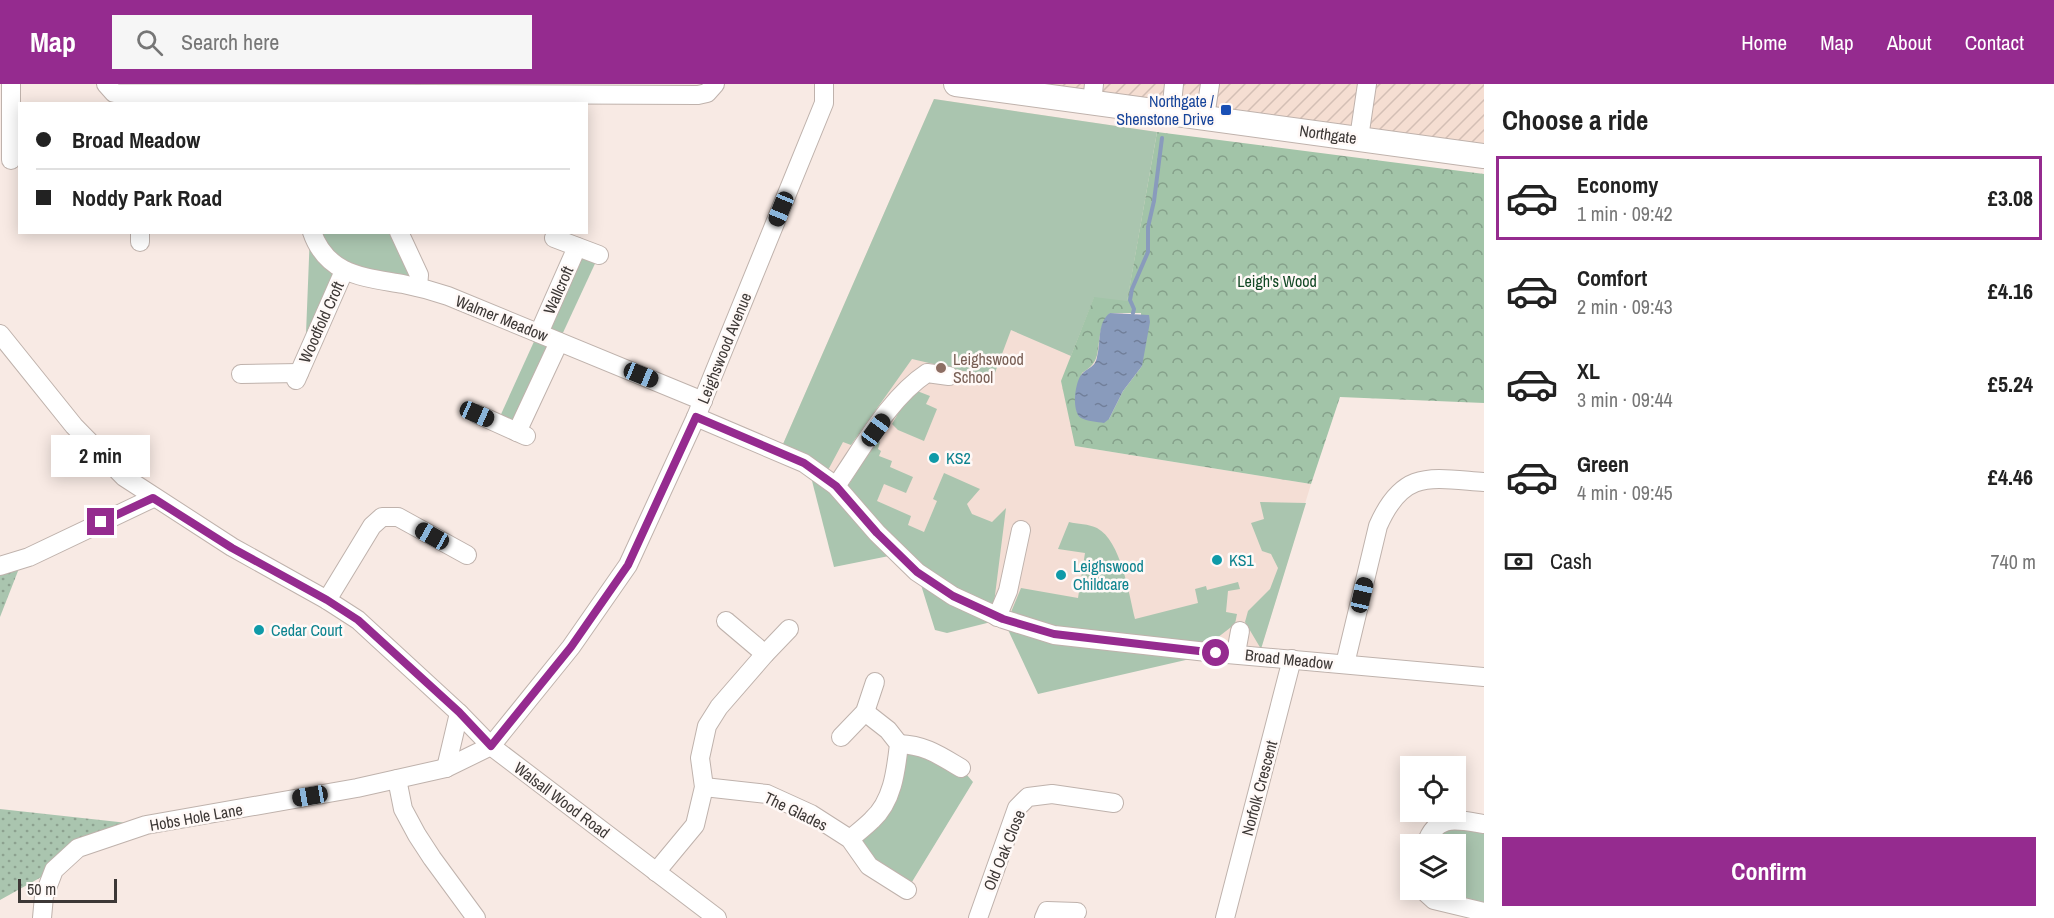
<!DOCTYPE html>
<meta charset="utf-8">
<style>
:root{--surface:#fff;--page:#f6f6f6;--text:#222;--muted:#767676;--line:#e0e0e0;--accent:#952b8f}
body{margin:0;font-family:"Archivo Narrow",sans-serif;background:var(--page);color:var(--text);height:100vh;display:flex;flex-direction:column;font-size:22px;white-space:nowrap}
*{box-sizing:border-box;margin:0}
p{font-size:20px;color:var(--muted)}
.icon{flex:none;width:33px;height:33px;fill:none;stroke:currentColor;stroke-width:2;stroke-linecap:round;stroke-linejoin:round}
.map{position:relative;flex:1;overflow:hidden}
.drawer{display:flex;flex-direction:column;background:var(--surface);width:570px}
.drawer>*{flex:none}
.hud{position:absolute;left:18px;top:18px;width:570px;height:132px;border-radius:0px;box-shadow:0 3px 15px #0003;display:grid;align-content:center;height:132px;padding:0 18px;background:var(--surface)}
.tools{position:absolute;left:1400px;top:672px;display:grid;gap:12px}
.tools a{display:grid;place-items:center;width:66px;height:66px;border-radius:0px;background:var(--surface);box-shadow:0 3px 15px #0003;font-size:30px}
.scale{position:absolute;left:18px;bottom:15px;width:99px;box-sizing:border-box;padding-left:6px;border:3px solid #3d3836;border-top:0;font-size:16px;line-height:21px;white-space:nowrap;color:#3d3836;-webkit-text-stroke:4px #fff9f7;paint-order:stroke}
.end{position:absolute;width:27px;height:27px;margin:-14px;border:8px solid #952b8f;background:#fff;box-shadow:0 0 0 3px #fff}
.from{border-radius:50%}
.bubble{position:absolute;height:42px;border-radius:0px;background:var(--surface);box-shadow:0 3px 15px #0003;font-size:20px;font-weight:700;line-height:42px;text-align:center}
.car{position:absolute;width:18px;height:36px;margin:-18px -9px;border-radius:8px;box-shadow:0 0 4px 2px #0007;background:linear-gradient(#222 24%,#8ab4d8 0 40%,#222 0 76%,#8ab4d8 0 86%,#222 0)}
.hud b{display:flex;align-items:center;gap:21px;height:57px;font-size:22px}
.hud b+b{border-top:2px solid var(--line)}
.hud i{width:15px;height:15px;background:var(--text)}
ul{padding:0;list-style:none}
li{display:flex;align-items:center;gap:18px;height:84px;margin:0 12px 9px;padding:0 6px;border:3px solid transparent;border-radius:0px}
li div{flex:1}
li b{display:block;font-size:22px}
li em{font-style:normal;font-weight:700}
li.on{border-color:var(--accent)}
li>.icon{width:54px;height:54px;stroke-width:1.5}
h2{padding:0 18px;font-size:27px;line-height:72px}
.pay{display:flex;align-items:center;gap:15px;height:66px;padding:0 18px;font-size:22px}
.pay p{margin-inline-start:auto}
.action{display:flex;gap:12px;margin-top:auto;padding:12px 18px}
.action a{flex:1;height:69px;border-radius:0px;background:var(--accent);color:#fff;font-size:24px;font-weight:700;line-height:69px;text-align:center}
header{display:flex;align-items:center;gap:36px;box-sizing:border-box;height:84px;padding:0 30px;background:var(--accent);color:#fff}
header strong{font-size:28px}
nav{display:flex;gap:33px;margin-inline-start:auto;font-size:21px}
.search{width:420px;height:54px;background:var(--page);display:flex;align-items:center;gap:15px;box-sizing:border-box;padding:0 21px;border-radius:0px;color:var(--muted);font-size:22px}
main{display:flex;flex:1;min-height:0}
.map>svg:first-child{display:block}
.built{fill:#f4ded5}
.industrial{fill:url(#industrial-furrows)}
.green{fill:#aac5af}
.forest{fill:url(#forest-crowns);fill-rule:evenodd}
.park{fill:url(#park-dots)}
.water{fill:url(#water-ripples)}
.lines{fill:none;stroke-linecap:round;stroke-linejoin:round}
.stream{stroke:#899bbc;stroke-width:4}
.minor-casing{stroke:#bfb2ac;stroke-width:20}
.major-casing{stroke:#bfb2ac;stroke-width:26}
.minor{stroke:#fff;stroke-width:18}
.major{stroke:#fff;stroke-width:24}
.route{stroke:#952b8f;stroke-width:8}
.transit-dot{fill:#1a4fb4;stroke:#fff9f7;stroke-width:2}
.education-dot{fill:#8d6e63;stroke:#fff9f7;stroke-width:2}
.culture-dot{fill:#0f9aa8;stroke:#fff9f7;stroke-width:2}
.labels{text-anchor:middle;stroke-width:5;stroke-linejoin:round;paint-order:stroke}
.transit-label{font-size:16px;fill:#164399;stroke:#fff9f7;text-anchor:end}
.street-label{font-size:16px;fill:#3d3836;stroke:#fff9f7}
.park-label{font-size:16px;fill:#124824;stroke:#fff9f7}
.education-label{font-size:16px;fill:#785e54;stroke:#fff9f7;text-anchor:start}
.culture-label{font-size:16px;fill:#0d838f;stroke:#fff9f7;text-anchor:start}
</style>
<header>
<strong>Map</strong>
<div class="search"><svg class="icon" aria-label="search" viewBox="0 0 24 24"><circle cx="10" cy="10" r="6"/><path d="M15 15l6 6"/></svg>Search here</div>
<nav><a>Home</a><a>Map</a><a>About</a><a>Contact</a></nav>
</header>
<main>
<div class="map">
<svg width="1484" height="834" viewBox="0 0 1484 834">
<defs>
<pattern id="industrial-furrows" width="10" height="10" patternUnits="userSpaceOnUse" patternTransform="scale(1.5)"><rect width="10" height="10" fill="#f5ded2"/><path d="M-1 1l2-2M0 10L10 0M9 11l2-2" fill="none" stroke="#d3bfb5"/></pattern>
<pattern id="forest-crowns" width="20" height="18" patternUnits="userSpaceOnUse" patternTransform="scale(1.5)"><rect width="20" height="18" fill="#a2c4a8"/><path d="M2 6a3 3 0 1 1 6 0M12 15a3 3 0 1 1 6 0" fill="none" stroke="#85a08a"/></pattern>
<pattern id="park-dots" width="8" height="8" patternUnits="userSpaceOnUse" patternTransform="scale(1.5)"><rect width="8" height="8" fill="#aac5af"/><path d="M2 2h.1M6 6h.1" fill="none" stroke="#8ca18f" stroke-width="1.8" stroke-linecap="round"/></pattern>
<pattern id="water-ripples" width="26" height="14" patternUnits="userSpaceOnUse" patternTransform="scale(1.5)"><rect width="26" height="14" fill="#899bbc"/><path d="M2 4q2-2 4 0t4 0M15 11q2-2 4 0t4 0" fill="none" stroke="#717f9a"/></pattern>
</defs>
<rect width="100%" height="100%" fill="#f8eae4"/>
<polygon class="built" points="934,15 1157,48 1127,218 1075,362 1311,400 1261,565 1208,561 1009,533 805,372 783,360"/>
<polygon class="industrial" points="1032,0 1484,0 1484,62"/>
<g class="green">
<polygon points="934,15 1157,48 1127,218 1094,214 1071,272 1011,246 993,294 912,275 851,361 843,358 827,388 783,360"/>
<polygon points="310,149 399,149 418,203 344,187 305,275"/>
<polygon points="577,163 599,171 517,348 497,339"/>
<polygon points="912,305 930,312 926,320 937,325 924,357 898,346 892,340"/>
<polygon points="877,356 880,358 878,365 881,367 879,372 892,377 890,383 913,393 906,409 884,400 877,417 911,432 908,441 924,448 937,417 933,415 944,389 980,405 967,420 972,430 992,438 1006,424 993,527 921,485 846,405"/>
<polygon points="810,389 894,471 834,483"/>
<polygon points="1260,418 1306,419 1261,565 1245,538 1248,527 1270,505 1278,484 1271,470 1262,467 1251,439 1264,435"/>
<path d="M1069 438C1077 440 1089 440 1097 444 1121 457 1129 510 1135 535L1198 519 1195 505 1206 502 1207 506 1238 498 1240 505 1228 507 1226 528 1237 530 1235 540 1208 561 1054 545 1009 533 1021 504 1078 514 1085 469 1058 465Z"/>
<polygon points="917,488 997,533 1216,569 1038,610 1003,535 947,549 935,546"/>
<polygon points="899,660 961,684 973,698 907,806 850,755 874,735"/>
<polygon points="1454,741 1484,746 1484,823 1429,806 1455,806 1455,760 1432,760 1434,755"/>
</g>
<path class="forest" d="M1157 48 1484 90V319L1340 313 1311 400 1075 362 1061 297 1094 213 1127 217ZM1110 229H1141L1142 282 1123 307 1109 335 1076 326 1077 308 1082 289C1102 277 1096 267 1101 246 1102 240 1107 234 1110 229Z"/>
<g class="park">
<polygon points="0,482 18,487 0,533"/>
<polygon points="0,725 146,741 78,764 54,786 0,816"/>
</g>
<path class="water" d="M1110 229 1149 231 1150 238 1142 282 1123 307 1109 335 1104 339C1097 338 1087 337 1081 334 1071 327 1075 297 1082 290 1088 283 1095 284 1097 273 1101 259 1097 238 1110 229Z"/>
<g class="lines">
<polyline class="stream" points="1133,229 1134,225 1130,216 1132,205 1148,168 1148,143 1154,117 1162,54"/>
<g class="minor-casing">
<g id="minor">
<polyline points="106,0 114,9 698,11 707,9 715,0"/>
<polyline points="1092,18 1094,0"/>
<polyline points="1171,29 1174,0"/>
<polyline points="1205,33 1210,0"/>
<polyline points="1359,54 1367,0"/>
<polyline points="11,76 11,0"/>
<polyline points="140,148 140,158"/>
<path d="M312 148C327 192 365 193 403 200 418 203 433 207 448 212L703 317"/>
<polyline points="399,148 419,191 418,203"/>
<polyline points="554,154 599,171"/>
<polyline points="539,249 577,163"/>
<polyline points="0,250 74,342 124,393 232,463 327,516 358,536 459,629 491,662 717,834"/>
<polyline points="241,290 299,289"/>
<polyline points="296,296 344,187"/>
<polyline points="477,330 526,352"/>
<polyline points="696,333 804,379 836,402 877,449 917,488 953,512 1003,535 1054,551 1216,569 1484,593"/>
<polyline points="517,348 559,258"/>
<path d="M836 402C862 365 889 314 927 289L949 292"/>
<polyline points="0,482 29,473 153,414"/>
<polyline points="327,516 372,442 382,433 398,433 467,471"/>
<polyline points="997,533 1008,507 1021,446"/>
<polyline points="726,537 765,570"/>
<polyline points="1236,569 1240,547"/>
<path d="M1345 580 1378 442C1403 385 1430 394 1484 398"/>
<polyline points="841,653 865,628 875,598"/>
<path d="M899 660C925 661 939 671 961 684"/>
<polyline points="446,684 459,629"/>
<polyline points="397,695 403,725 417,751 432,774 476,834"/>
<polyline points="704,703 767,710 811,730 850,755 869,782 907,806"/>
<path d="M850 755C857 749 865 743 872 736 893 717 896 686 899 660L888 646 865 628"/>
<path d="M1426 760C1436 729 1458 736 1484 740"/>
<polyline points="656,788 695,741 704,703 700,674 707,642 719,623 765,570 789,545"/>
<polyline points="1423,806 1434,816 1484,828"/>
<polyline points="42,834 44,812 54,786 78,764 146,741 357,704 446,684 491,662 571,563 628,481 696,333 824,19 824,0"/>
<polyline points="978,834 1017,724 1028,713 1052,710 1114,719"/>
<polyline points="1044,834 1047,827 1077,828"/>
<polyline points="1225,834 1292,575"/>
</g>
</g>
<g class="major-casing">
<polyline id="major" points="956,0 1484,72"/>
</g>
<use href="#minor" class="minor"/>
<use href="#major" class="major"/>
</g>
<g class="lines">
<polyline class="route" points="101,438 153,414 232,464 327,516 358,536 459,628 491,662 571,563 628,481 696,333 804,379 836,402 877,449 917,488 953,512 1003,535 1054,550 1216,569"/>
</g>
<rect class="transit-dot" x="1220" y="20" width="12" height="12" rx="3"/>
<circle class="education-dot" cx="941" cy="284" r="6"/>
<g class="culture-dot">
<circle cx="934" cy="374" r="6"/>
<circle cx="1217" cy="476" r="6"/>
<circle cx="1061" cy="491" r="6"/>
<circle cx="259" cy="546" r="6"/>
</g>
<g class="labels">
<g class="transit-label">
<text x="1214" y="23">Northgate /<tspan x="1214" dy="18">Shenstone Drive</tspan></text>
</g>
<g class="street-label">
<text transform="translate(1328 50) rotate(8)" y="6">Northgate</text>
<text transform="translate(558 206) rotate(-66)" y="6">Wallcroft</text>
<text transform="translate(502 234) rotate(22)" y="6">Walmer Meadow</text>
<text transform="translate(321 238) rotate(-66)" y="6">Woodfold Croft</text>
<text transform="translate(724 264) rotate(-68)" y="6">Leighswood Avenue</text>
<text transform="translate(1289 575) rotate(6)" y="6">Broad Meadow</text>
<text transform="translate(1259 704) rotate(-75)" y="6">Norfolk Crescent</text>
<text transform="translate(562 716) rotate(37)" y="6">Walsall Wood Road</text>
<text transform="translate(796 727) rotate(26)" y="6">The Glades</text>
<text transform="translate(196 733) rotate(-10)" y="6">Hobs Hole Lane</text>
<text transform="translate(1004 766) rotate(-68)" y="6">Old Oak Close</text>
</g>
<g class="park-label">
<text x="1277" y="203">Leigh's Wood</text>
</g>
<g class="education-label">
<text x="953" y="281">Leighswood<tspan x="953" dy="18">School</tspan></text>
</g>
<g class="culture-label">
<text x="946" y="380">KS2</text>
<text x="1229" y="482">KS1</text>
<text x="1073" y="488">Leighswood<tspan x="1073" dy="18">Childcare</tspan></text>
<text x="271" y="552">Cedar Court</text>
</g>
</g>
</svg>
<div class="tools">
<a><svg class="icon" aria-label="locate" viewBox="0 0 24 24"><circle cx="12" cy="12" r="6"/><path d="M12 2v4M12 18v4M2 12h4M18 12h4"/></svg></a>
<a><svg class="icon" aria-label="layers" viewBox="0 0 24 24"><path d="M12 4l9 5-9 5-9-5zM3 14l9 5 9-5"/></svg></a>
</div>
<div class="scale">50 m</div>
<i class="end from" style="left:1216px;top:569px"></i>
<i class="end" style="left:101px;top:438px"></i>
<div class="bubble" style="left:51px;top:351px;width:99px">2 min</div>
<i class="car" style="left:781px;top:125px;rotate:202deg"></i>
<i class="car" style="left:641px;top:291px;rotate:112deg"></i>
<i class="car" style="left:477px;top:330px;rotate:114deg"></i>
<i class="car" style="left:876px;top:346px;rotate:36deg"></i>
<i class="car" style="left:432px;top:452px;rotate:299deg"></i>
<i class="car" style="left:1362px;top:511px;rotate:13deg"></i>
<i class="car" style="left:310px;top:712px;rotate:260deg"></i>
<div class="hud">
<b><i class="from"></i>Broad Meadow</b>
<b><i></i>Noddy Park Road</b>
</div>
</div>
<section class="drawer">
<h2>Choose a ride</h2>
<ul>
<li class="on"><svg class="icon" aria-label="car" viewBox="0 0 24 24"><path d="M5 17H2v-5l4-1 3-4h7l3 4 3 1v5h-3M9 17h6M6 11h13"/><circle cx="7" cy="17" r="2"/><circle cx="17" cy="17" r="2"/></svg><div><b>Economy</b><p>1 min · 09:42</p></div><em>£3.08</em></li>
<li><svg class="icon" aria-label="car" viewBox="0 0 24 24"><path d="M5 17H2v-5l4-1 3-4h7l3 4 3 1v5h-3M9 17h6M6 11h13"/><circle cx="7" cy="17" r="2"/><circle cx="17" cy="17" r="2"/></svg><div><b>Comfort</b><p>2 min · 09:43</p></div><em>£4.16</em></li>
<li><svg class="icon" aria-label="car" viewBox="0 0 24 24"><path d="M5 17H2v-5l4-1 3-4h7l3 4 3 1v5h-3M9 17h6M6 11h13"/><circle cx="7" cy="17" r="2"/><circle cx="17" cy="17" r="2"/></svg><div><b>XL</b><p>3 min · 09:44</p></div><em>£5.24</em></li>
<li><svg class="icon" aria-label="car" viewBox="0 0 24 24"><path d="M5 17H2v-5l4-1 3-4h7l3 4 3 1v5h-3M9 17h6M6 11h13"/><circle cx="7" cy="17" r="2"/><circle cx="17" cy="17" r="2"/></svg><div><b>Green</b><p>4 min · 09:45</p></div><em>£4.46</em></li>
</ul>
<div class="pay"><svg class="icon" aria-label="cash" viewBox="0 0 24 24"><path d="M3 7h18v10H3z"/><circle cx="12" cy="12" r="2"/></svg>Cash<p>740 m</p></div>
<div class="action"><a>Confirm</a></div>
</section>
</main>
